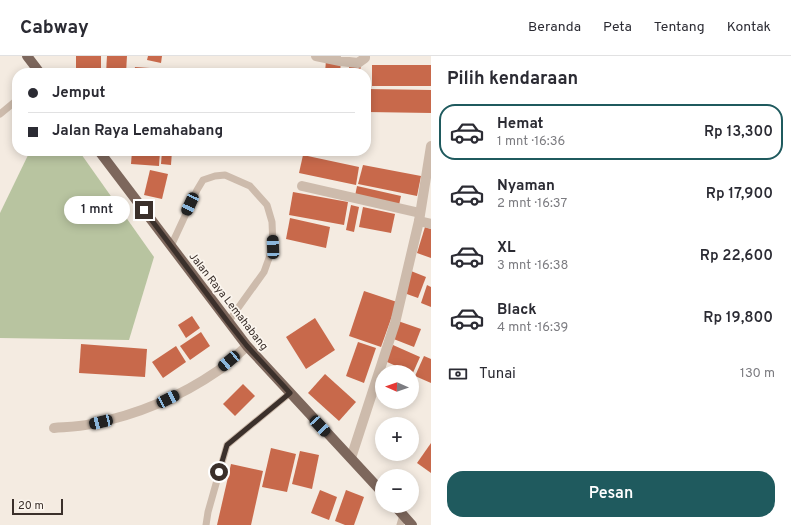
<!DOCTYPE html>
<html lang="id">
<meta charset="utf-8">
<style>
:root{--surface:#fff;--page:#f7f7f7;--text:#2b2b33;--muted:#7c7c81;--line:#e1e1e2;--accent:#1f5a5e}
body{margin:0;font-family:Overpass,sans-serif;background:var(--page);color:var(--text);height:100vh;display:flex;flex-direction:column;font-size:15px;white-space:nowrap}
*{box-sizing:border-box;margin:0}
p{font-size:13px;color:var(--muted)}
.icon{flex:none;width:22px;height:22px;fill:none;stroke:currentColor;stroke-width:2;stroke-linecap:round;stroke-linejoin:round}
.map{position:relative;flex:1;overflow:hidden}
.panel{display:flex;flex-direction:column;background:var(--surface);width:360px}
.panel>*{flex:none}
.hud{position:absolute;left:12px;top:12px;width:359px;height:88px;border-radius:16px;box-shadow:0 2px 10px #0003;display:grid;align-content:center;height:88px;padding:0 16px;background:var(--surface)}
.needle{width:26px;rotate:272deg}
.fabs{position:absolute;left:375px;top:309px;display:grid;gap:8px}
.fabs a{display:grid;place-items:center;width:44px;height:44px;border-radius:50%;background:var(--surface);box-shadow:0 2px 10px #0003;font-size:20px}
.scale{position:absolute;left:12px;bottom:10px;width:51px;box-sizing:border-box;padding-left:4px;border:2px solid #3b302b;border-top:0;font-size:11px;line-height:14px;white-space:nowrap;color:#3b302b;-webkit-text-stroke:3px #fbf5ee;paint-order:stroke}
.end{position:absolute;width:18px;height:18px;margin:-9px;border:5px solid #3b302b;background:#fff;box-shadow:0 0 0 2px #fff}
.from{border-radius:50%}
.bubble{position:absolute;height:28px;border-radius:14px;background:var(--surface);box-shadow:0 2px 10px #0003;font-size:13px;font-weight:600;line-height:28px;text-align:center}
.car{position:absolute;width:12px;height:24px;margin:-12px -6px;border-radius:5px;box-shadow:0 0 3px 1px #0007;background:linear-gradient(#222 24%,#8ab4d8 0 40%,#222 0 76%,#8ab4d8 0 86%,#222 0)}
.hud b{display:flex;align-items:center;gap:14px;height:38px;font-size:15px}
.hud b+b{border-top:1px solid var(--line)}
.hud i{width:10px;height:10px;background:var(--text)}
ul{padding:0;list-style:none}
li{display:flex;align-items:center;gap:12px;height:56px;margin:0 8px 6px;padding:0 8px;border:2px solid transparent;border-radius:16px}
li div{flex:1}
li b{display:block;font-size:15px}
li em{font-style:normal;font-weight:600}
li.on{border-color:var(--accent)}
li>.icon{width:36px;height:36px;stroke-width:1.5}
h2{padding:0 16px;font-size:18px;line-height:48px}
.pay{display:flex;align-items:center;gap:10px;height:44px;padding:0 16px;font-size:15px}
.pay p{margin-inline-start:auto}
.button{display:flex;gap:8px;margin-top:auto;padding:8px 16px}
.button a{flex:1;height:46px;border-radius:16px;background:var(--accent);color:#fff;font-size:16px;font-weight:600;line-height:46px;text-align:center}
header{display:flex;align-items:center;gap:24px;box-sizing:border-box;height:56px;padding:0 20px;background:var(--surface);border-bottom:1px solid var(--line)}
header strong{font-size:19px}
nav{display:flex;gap:22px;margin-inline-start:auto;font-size:14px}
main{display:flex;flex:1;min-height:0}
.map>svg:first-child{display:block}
.green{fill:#b8c4a0}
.building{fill:#c8694b}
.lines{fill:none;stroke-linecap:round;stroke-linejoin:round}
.service{stroke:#cdbbac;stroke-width:7}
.minor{stroke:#cdbbac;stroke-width:10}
.primary{stroke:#7d675c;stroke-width:10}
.route{stroke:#3b302b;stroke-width:5}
.labels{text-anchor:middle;stroke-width:3.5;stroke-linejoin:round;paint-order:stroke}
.street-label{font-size:11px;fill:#3b302b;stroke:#fbf5ee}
</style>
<header>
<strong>Cabway</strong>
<nav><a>Beranda</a><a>Peta</a><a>Tentang</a><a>Kontak</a></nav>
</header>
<main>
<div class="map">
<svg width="431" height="469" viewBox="0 0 431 469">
<rect width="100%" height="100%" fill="#f4ebe1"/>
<polygon class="green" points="30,95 79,95 154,201 129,284 0,282 0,157"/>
<g class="building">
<rect x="76" y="0" width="25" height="17"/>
<polygon points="107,0 127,0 126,17 106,17"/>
<polygon points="148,0 162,0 161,7 147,4"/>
<polygon points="326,4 341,5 340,17 325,17"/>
<polygon points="349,7 361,8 360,17 349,17"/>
<rect x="372" y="9" width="59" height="21"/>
<polygon points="135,11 150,12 150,17 134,17"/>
<polygon points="153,13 178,15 178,17 153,17"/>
<polygon points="367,33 431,34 431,57 367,56"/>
<polygon points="132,95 160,95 159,110 131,108"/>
<polygon points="162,95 172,95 171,109 161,108"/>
<polygon points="303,99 359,111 356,129 299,117"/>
<polygon points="363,109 421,120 417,140 358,128"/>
<polygon points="150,114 168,118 162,143 144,139"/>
<polygon points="357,130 401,140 399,149 355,140"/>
<polygon points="293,136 348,146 344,169 289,159"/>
<polygon points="351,149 359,151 354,176 346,174"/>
<polygon points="363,151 395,158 391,177 359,171"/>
<polygon points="290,162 330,171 326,192 286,183"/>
<polygon points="425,171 431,173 431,202 417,197"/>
<polygon points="411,215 426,221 418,242 404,237"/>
<polygon points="427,229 431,231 431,251 421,247"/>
<polygon points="364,235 397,246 381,291 349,280"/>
<polygon points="192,260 200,272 186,282 178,269"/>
<polygon points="315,262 335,294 306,313 286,281"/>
<polygon points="398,265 421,273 414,291 391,282"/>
<polygon points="201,276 210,290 190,304 180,290"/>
<polygon points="358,286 376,292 364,327 346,320"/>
<polygon points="81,288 147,293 145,321 79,317"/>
<polygon points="393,289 420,301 412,319 412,316 409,316 385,305"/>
<polygon points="176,290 186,306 163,322 152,306"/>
<polygon points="424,300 431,303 431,327 415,320"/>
<polygon points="325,318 356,346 339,365 308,337"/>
<polygon points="243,328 255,340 235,360 223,348"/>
<polygon points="431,387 431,417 417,407"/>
<polygon points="271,392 296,398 287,436 262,431"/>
<polygon points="300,395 319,399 312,433 292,428"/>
<polygon points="231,408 263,415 251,469 217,469"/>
<polygon points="320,434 337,441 329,464 311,457"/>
<polygon points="346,434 364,441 354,469 345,469 335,465"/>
</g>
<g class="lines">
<g class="service">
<polyline points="0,58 17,44"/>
<polyline points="171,190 197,134 203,124 215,120 225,119 250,130 267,149 272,166 273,191 264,216 228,266"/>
<polyline points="206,469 208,456 227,389 290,337"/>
<polyline points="400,469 403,459"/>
</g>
<g class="minor">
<polyline points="316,0 340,5 358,7 365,2 365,0"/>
<polyline points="302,130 420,157"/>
<polyline points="419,165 431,168"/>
<path d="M54 372C66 371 79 371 91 368 137 359 180 341 219 314 229 307 238 298 247 290"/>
<polyline points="351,402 395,267 419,165 431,90"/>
</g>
<g class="primary">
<polyline points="27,0 40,17"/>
<polyline points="99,95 247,290 382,436"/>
<polyline points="395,450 412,469"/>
</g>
</g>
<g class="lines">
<polyline class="route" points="144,154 228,266 247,290 290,337 227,389 219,416"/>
</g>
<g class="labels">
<g class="street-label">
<text transform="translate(229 245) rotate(52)" y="4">Jalan Raya Lemahabang</text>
</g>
</g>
</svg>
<div class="fabs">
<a><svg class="needle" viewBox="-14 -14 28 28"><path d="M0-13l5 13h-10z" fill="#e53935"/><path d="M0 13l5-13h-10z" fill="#7c7c81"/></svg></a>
<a>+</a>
<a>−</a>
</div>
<div class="scale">20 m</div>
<i class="end from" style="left:219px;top:416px"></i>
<i class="end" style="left:144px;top:154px"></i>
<div class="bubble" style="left:64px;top:140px;width:66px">1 mnt</div>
<i class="car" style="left:190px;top:148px;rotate:205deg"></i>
<i class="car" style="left:273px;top:191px;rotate:358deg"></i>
<i class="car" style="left:229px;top:305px;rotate:230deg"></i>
<i class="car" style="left:168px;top:343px;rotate:64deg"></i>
<i class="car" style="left:101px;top:366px;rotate:257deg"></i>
<i class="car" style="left:320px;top:370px;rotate:137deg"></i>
<div class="hud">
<b><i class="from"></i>Jemput</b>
<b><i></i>Jalan Raya Lemahabang</b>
</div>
</div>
<section class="panel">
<h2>Pilih kendaraan</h2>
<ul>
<li class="on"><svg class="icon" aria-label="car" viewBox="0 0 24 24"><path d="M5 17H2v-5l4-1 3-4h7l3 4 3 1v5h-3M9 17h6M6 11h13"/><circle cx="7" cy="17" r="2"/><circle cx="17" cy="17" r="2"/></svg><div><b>Hemat</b><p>1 mnt · 16:36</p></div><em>Rp 13,300</em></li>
<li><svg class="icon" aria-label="car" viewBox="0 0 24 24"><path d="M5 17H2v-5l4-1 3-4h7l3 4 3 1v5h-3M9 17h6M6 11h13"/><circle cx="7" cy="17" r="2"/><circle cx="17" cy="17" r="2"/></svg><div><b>Nyaman</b><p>2 mnt · 16:37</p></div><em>Rp 17,900</em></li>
<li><svg class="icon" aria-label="car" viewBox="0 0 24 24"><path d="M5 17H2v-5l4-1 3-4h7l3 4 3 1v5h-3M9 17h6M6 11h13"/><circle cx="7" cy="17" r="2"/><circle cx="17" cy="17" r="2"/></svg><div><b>XL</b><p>3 mnt · 16:38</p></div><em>Rp 22,600</em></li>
<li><svg class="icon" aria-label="car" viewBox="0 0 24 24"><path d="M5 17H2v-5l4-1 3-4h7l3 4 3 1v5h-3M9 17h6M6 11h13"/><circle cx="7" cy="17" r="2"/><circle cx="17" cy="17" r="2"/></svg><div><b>Black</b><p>4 mnt · 16:39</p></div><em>Rp 19,800</em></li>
</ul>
<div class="pay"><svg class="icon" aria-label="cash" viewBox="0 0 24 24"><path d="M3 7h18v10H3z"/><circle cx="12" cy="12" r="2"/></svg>Tunai<p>130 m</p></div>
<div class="button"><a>Pesan</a></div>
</section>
</main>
